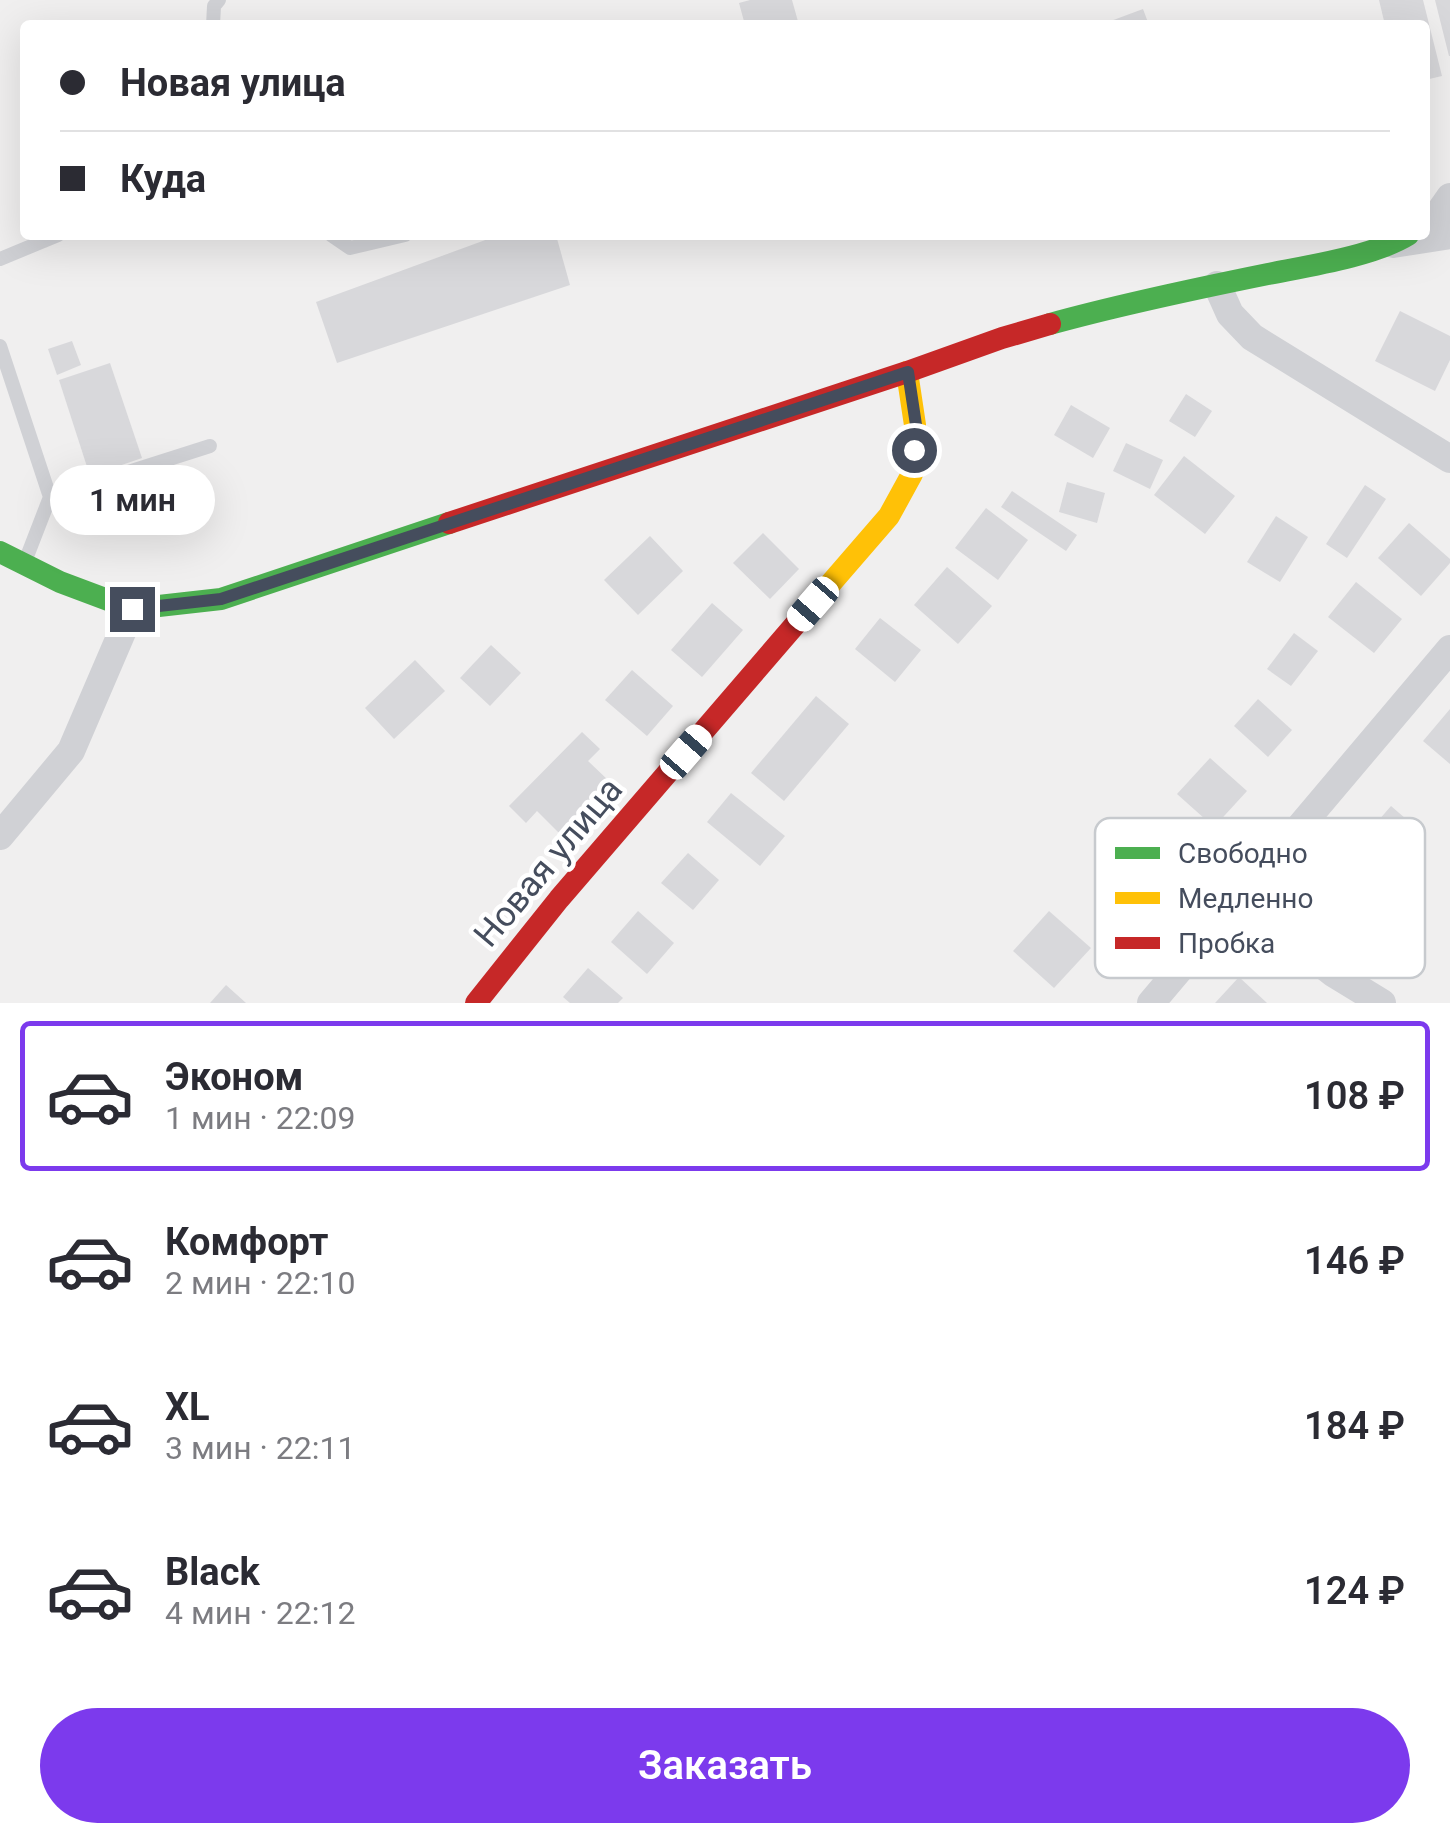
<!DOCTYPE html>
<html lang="ru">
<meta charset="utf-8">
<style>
:root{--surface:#fff;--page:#f2f2f3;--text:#2b2b33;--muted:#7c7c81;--line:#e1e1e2;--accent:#7c3aed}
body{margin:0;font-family:Roboto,sans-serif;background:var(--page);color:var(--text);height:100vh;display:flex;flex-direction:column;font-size:38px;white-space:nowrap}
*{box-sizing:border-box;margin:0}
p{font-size:32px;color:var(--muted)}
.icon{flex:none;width:55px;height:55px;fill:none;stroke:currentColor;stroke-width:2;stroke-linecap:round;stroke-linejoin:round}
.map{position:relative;height:1003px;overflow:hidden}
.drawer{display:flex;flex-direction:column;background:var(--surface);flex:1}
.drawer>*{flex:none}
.banner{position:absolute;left:20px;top:20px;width:1410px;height:220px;border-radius:10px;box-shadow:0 10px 40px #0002;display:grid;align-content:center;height:220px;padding:0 40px;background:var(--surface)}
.end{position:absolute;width:45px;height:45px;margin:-22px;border:12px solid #454d5d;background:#fff;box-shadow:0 0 0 5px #fff}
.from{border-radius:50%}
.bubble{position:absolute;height:70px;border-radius:35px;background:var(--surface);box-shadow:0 10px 40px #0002;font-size:32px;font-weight:600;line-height:70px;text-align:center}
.car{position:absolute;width:30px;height:60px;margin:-30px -15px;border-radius:12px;box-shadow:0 0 8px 2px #0007;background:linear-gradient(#fff 24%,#345 0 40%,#fff 0 76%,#345 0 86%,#fff 0)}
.banner b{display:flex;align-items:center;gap:35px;height:95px;font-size:38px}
.banner b+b{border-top:2px solid var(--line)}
.banner i{width:25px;height:25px;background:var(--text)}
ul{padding:18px 0 0;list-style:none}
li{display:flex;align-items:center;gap:30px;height:150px;margin:0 20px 15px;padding:0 20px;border:5px solid transparent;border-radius:10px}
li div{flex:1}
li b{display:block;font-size:38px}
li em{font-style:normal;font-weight:600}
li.on{border-color:var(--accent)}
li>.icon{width:90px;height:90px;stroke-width:1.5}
.cta{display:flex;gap:20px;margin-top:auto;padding:20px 40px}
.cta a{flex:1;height:115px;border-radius:60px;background:var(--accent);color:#fff;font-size:40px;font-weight:600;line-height:115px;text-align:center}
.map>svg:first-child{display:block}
.building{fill:#d8d8db}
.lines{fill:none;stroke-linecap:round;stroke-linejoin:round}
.lane{stroke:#d0d1d5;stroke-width:14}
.street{stroke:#d0d1d5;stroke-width:28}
.fast{stroke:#4caf50;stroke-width:22}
.slow{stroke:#ffc107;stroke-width:22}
.jam{stroke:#c62828;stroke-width:22}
.route{stroke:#454d5d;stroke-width:12}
.labels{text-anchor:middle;stroke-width:9;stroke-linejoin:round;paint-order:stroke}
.street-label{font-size:35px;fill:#454d5d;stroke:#fff}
.key{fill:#fff;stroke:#c7cace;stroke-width:2.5}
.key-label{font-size:28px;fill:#454d5d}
</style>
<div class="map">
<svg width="1450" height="1003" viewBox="0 0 1450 1003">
<rect width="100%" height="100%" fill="#f0efef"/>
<g class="building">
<polygon points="750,0 792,0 799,25 745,25 739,3"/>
<polygon points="1379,0 1423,0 1442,76 1425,80 1425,25 1385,25"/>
<polygon points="1435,0 1450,0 1450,56 1449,56"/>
<polygon points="1143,9 1149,25 1100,25"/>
<polygon points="499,235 556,235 570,285 337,363 316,302"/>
<polygon points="1400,311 1450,336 1450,360 1435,391 1375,361"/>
<polygon points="72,341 81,365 57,375 48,349"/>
<polygon points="110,363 142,458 90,476 59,380"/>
<polygon points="1186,394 1212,411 1195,437 1169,421"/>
<polygon points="1071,405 1110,428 1093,458 1054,435"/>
<polygon points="1126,443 1163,460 1150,489 1113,471"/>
<polygon points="1184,456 1235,496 1205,534 1154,495"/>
<polygon points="1067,482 1105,493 1097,523 1059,512"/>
<polygon points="1365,485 1386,499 1347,558 1326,544"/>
<polygon points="1012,491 1077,535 1066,551 1001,507"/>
<polygon points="986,508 1028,540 998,580 955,548"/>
<polygon points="1276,516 1308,537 1280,582 1247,562"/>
<polygon points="1409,523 1450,559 1450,563 1421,596 1378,558"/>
<polygon points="763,533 799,569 770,599 733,563"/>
<polygon points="650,536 683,571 638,615 604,580"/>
<polygon points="947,567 992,606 958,644 914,605"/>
<polygon points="1356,582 1402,619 1374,653 1328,617"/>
<polygon points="712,603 743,630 702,677 671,650"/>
<polygon points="880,618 921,650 895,682 855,649"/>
<polygon points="1294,633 1318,651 1291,686 1267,669"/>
<polygon points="491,645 521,673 490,706 460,678"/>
<polygon points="415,660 445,691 394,739 365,708"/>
<polygon points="632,670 673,706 647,736 605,700"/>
<polygon points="816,696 849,724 784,801 751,773"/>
<polygon points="1258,699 1292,730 1268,757 1234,726"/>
<polygon points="1450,709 1450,764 1423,741"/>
<polygon points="582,732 600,749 588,761 609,781 559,833 537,811 526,823 509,806"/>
<polygon points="1210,758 1247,791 1214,827 1177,794"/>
<polygon points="731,793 785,836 760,866 707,822"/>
<polygon points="1391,806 1413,825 1395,847 1400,851 1366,889 1333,861 1367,823 1372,828"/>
<polygon points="688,853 719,880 693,910 661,883"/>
<polygon points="638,911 674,943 647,974 611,942"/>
<polygon points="1049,911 1091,948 1054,988 1013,951"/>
<polygon points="588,968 623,998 618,1003 570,1003 563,997"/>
<polygon points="1239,977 1267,1003 1215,1003"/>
<polygon points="226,985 246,1003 210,1003"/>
</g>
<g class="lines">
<g class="lane">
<polyline points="213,25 214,6 219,0"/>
<polyline points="331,235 350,248 405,235"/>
<polyline points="0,259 58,235"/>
<polyline points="0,346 50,497 26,559"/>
<polyline points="50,497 210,446"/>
</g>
<g class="street">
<polyline points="1425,224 1436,217 1450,197"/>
<polyline points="1393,244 1450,235"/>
<polyline points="1217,285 1230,314 1252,337 1450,459"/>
<polyline points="0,836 71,751 132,609"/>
<polyline points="1242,894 1282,933 1333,973 1382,1003"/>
<polyline points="1151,1003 1450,649"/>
</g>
<g class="fast">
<path d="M1050 324C1122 304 1194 289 1268 274 1308 266 1374 256 1408 235"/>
<polyline points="0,552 60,582 132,609 221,599 449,523"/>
</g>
<polyline class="slow" points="825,590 889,516 912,474 915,425 907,372"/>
<g class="jam">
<polyline points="449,523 907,372 1002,338 1050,324"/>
<polyline points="476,1003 559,899 825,590"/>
</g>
</g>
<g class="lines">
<polyline class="route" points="132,609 221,599 908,372 916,425 914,450"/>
</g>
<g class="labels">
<g class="street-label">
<text transform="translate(548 862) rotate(-50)" y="12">Новая улица</text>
</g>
</g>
<rect x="1095" y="818" width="330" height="160" rx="15" class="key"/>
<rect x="1115" y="847" width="45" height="12" fill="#4caf50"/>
<rect x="1115" y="892" width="45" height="12" fill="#ffc107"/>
<rect x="1115" y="937" width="45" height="12" fill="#c62828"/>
<g class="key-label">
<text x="1178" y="863">Свободно</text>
<text x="1178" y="908">Медленно</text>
<text x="1178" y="953">Пробка</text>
</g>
</svg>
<i class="end from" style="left:914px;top:450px"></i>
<i class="end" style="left:132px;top:609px"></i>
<div class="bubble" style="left:50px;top:465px;width:165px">1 мин</div>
<i class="car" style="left:813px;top:604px;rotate:221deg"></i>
<i class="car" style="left:686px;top:752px;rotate:41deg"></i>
<div class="banner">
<b><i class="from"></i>Новая улица</b>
<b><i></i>Куда</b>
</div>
</div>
<section class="drawer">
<ul>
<li class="on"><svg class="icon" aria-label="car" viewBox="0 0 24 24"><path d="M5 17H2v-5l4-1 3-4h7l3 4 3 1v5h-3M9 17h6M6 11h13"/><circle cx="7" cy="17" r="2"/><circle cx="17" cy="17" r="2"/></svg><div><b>Эконом</b><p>1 мин · 22:09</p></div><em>108 ₽</em></li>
<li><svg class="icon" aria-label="car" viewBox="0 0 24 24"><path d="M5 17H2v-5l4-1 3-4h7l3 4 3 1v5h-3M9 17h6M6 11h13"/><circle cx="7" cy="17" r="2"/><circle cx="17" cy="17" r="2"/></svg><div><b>Комфорт</b><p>2 мин · 22:10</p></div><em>146 ₽</em></li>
<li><svg class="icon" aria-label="car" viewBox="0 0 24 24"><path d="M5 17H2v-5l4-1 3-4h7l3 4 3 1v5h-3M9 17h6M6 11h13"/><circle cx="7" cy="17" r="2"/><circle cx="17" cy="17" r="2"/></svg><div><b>XL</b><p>3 мин · 22:11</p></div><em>184 ₽</em></li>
<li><svg class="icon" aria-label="car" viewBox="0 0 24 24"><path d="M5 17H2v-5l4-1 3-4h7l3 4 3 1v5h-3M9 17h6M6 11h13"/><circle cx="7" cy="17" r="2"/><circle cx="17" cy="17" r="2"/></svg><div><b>Black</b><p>4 мин · 22:12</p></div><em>124 ₽</em></li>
</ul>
<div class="cta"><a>Заказать</a></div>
</section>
